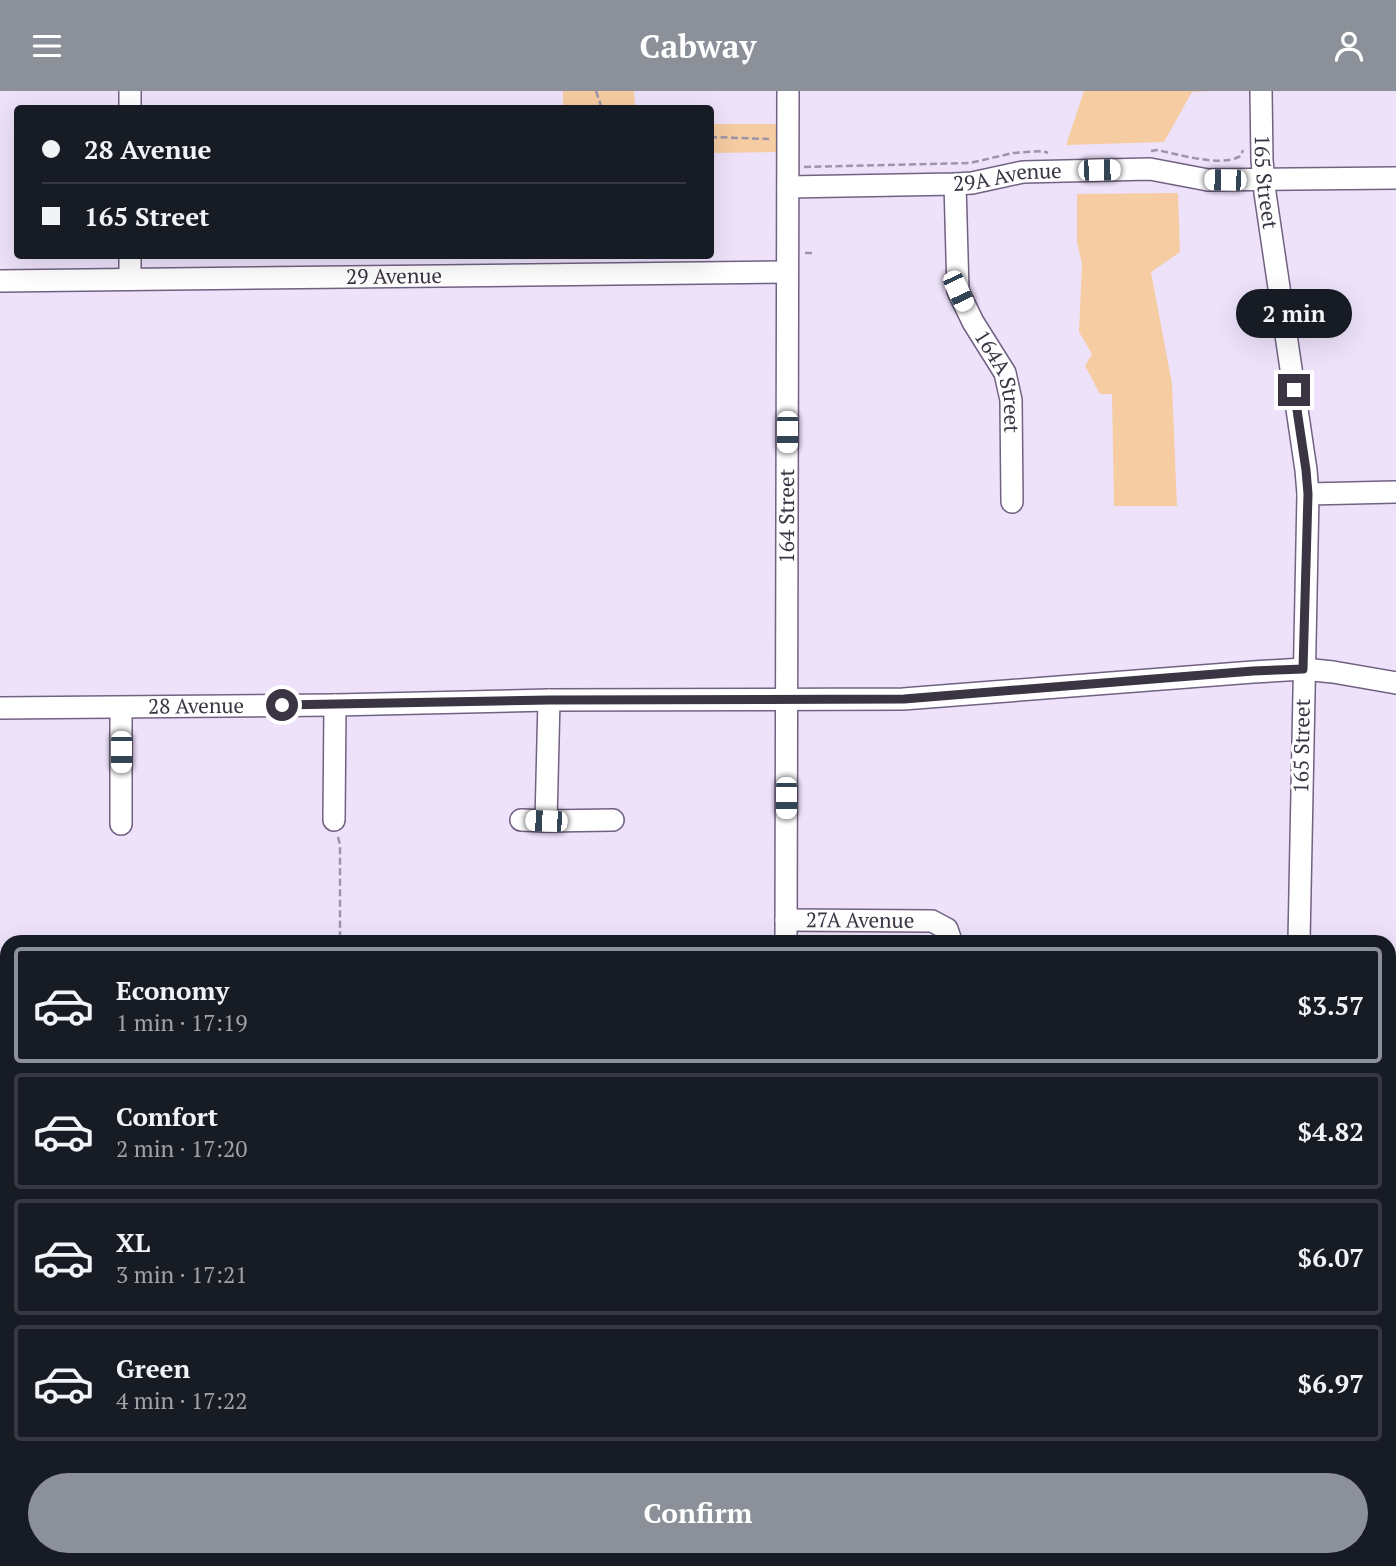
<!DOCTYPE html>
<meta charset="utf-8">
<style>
:root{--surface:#171b24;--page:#20242c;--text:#f1f3f6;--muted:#9ea1a6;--line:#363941;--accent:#8c9099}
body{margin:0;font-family:"PT Serif",serif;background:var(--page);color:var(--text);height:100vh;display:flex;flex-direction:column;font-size:26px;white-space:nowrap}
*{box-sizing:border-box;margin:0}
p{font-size:23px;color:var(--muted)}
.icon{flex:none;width:38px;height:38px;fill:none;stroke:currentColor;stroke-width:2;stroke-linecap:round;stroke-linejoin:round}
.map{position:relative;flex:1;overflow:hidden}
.details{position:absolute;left:0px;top:844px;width:1396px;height:632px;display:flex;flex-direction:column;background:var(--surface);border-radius:21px 21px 0 0;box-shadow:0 7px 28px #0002}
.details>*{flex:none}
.top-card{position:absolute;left:14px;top:14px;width:700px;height:154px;border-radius:7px;box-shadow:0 7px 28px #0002;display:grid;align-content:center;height:154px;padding:0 28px;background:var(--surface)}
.end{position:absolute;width:32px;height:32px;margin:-16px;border:9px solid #3b3443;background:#fff;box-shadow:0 0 0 4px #fff}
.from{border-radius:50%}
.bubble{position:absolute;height:49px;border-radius:24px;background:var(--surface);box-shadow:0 7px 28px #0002;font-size:23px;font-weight:600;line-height:49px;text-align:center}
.car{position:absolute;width:21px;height:42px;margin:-21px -10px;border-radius:9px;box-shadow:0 0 5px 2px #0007;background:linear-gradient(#fff 24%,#345 0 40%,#fff 0 76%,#345 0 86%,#fff 0)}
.top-card b{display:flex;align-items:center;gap:24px;height:66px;font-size:26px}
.top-card b+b{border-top:2px solid var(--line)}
.top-card i{width:18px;height:18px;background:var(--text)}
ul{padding:12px 0 0;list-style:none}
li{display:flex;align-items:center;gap:21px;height:116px;margin:0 14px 10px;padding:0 14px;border:4px solid var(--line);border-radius:7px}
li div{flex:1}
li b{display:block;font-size:26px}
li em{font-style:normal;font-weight:600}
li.selected{border-color:var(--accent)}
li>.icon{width:63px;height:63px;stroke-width:1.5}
.primary-button{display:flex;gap:14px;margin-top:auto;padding:14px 28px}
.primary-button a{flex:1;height:80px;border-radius:42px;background:var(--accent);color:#fff;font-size:28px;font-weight:600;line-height:80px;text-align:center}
header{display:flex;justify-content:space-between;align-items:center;height:91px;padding:0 28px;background:var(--accent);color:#fff;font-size:32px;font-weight:600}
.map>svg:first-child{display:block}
.green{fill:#f6cca2}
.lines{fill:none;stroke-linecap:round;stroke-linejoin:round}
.minor-casing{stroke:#716183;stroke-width:24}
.path{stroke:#9d94a8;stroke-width:2.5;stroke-dasharray:7 3.5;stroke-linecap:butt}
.minor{stroke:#fff;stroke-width:21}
.route{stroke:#3b3443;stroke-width:9}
.labels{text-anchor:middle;stroke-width:6;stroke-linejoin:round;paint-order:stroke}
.street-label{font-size:21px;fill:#3b3443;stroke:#fff}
</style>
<header><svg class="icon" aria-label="menu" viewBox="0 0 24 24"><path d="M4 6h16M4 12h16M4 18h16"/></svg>Cabway<svg class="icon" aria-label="person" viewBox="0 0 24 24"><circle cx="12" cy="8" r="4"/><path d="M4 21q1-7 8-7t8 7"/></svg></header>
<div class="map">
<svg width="1396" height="1475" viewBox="0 0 1396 1475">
<rect width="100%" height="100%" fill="#ede2fa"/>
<g class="green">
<polygon points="563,0 634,0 635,17 563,17"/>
<polygon points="1084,0 1209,0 1192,1 1164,51 1066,54"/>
<polygon points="710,33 776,33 776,61 711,62"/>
<polygon points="1178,102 1180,161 1151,181 1172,293 1177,415 1114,415 1112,303 1100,303 1085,275 1092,263 1079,241 1082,173 1077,151 1077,103"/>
</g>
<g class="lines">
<g class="minor-casing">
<g id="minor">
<polyline points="130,0 130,18"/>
<path id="s1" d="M1261 0 1262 69 1265 102 1306 379 1308 403 1299 850"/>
<path id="s2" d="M955 93 958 200 973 231 1005 282 1011 309 1012 411"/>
<path id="s3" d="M788 96 955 93 972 92 1023 81 1150 78 1208 89 1396 87"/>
<polyline points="130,164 130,188"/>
<path id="s4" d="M0 190 787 181"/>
<polyline points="1308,403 1396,401"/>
<path id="s5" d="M0 617 335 614 549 609 903 608 1253 581 1303 578 1333 581 1396 592"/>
<polyline points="121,617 121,733"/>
<polyline points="334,729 335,614"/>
<polyline points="521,729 546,730 613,729"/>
<polyline points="546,730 549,609"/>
<path id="s6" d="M786 829 932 830 947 838 951 850"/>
<path id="s7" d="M786 850 788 0"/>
<polyline points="0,899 7,897"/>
<polyline points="0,969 7,976"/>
<polyline points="1390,1037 1396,1035"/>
<polyline points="0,1096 7,1088"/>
<polyline points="0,1359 7,1358"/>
<polyline points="95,1468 98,1475"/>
<polyline points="195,1474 705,1471 787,1475"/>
<polyline points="165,1475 168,1468"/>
<polyline points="1007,1475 1396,1471"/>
</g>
</g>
<g class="path">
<polyline points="596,0 602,18"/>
<polyline points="710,46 769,48"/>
<path d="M1151 60 1157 59C1176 63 1218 75 1236 67 1242 65 1241 64 1243 59"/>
<polyline points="804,76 970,72 1013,62 1043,60 1048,62"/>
<polyline points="805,162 812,162"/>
<polyline points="338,746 340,754 340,850"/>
<polyline points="0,1457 7,1457"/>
<polyline points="25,1475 25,1468"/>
</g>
<use href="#minor" class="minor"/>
</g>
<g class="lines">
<polyline class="route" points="282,614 549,609 904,608 1253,580 1303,578 1308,403 1306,379 1294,299"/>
</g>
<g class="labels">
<g class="street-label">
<text dy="7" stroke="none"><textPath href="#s3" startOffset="220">29A Avenue</textPath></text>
<text dy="7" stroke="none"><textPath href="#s1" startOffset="91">165 Street</textPath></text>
<text dy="7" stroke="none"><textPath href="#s4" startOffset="394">29 Avenue</textPath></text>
<text dy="7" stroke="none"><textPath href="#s2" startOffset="208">164A Street</textPath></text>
<text dy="7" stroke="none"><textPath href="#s7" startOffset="425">164 Street</textPath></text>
<text dy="7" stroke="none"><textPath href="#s5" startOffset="196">28 Avenue</textPath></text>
<text transform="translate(1302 655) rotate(-89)" y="7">165 Street</text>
<text dy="7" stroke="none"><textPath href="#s6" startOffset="74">27A Avenue</textPath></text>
</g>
</g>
</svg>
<i class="end from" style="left:282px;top:614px"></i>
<i class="end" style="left:1294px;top:299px"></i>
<div class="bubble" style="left:1236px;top:198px;width:116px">2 min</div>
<i class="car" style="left:1099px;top:79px;rotate:89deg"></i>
<i class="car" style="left:1225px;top:89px;rotate:271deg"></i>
<i class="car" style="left:958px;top:200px;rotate:155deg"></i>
<i class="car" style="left:787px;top:341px;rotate:180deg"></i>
<i class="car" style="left:121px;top:661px;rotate:180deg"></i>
<i class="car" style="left:786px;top:707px;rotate:180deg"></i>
<i class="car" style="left:546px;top:730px;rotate:272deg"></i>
<div class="top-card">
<b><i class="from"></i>28 Avenue</b>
<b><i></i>165 Street</b>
</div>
<section class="details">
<ul>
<li class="selected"><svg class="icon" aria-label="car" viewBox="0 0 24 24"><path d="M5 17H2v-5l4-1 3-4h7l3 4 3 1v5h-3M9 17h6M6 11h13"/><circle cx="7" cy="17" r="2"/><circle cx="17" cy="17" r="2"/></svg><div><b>Economy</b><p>1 min · 17:19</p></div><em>$3.57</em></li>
<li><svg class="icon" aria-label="car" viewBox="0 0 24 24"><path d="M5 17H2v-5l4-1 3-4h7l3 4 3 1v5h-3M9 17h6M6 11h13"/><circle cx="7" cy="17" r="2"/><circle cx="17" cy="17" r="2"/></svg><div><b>Comfort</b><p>2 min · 17:20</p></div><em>$4.82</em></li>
<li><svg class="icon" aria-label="car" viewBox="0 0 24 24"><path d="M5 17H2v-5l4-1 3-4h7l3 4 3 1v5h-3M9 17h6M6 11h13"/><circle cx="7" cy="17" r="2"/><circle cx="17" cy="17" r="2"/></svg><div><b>XL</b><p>3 min · 17:21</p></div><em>$6.07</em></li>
<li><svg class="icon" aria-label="car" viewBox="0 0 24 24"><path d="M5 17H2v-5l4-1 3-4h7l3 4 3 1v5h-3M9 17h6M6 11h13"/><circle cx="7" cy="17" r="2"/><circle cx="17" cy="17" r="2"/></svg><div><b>Green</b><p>4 min · 17:22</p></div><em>$6.97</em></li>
</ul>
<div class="primary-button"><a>Confirm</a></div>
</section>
</div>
